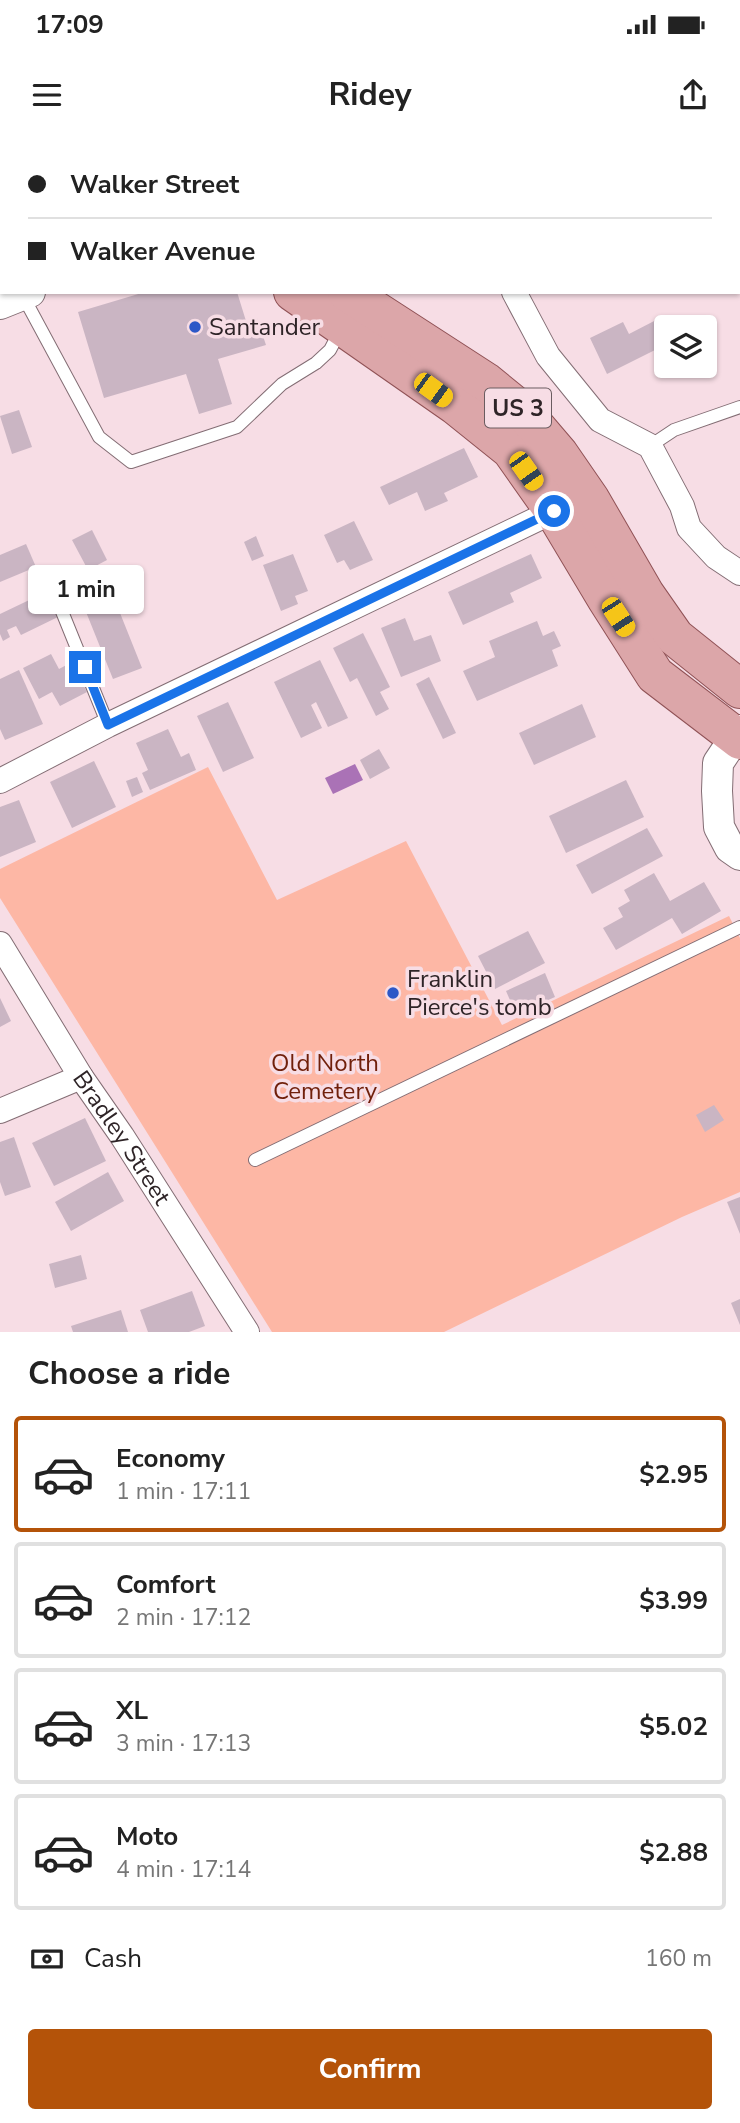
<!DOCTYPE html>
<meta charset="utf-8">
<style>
:root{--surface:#fff;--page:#f6f6f6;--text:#222;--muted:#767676;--line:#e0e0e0;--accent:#b45309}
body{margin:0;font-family:"Nunito Sans",sans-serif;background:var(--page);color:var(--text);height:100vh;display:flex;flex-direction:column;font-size:26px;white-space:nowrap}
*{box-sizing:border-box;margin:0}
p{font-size:23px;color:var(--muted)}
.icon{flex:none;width:38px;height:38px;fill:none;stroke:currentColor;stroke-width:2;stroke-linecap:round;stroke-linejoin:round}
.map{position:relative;height:1192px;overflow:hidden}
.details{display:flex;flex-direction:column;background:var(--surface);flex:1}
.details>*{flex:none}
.top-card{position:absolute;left:0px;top:0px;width:740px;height:154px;box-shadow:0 2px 5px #0004;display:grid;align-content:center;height:154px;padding:0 28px;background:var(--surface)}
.fabs{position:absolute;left:654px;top:175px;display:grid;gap:14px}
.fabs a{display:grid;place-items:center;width:63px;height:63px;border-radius:7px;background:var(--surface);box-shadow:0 2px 5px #0004;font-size:35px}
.end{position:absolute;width:32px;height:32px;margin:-16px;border:9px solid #1a73e8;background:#fff;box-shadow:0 0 0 4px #fff}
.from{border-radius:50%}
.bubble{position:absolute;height:49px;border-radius:7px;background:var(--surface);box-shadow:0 2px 5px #0004;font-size:23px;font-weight:700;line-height:49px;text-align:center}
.car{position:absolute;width:21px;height:42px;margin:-21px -10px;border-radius:9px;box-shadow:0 0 5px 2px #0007;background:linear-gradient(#f5c518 24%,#345 0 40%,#f5c518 0 76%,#345 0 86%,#f5c518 0)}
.top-card b{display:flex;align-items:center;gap:24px;height:66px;font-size:26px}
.top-card b+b{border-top:2px solid var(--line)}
.top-card i{width:18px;height:18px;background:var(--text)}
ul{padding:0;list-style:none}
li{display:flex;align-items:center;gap:21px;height:116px;margin:0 14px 10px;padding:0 14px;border:4px solid var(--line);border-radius:7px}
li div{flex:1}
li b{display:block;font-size:26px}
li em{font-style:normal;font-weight:700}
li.current{border-color:var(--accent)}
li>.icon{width:63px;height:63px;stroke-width:1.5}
h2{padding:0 28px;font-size:32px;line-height:84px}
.pay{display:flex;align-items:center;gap:18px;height:77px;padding:0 28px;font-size:26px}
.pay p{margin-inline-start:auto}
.primary-button{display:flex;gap:14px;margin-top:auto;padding:14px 28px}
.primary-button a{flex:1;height:80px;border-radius:7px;background:var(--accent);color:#fff;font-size:28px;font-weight:700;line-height:80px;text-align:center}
.status{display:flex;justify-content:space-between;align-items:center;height:49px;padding:0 35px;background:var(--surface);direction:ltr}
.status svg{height:19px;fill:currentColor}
header{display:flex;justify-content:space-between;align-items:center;height:91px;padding:0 28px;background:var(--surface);font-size:32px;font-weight:700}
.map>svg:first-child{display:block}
.green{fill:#fdb7a5}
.water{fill:#aa72b6}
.building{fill:#cab5c3}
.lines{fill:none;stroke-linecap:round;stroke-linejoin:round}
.service-casing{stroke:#836d74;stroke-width:14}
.minor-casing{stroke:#836d74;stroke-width:26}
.tertiary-casing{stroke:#836d74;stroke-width:32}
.primary-casing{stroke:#905256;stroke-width:40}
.service{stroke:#fff;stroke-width:12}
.minor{stroke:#fff;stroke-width:24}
.tertiary{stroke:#fff;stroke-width:30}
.primary{stroke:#dca6a9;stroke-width:38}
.route{stroke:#1a73e8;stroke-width:9}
.poi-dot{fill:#2d58c7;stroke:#f7dde5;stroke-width:2.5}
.labels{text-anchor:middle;stroke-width:7;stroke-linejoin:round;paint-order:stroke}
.shield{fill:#f7dde5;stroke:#6a5c60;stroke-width:2}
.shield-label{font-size:23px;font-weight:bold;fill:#2e2427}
.poi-label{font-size:24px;fill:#2e2427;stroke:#f7dde5;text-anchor:start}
.park-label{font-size:24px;fill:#701f0a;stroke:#f7dde5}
.street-label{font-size:24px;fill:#2e2427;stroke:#f7dde5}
</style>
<div class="status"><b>17:09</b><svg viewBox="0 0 49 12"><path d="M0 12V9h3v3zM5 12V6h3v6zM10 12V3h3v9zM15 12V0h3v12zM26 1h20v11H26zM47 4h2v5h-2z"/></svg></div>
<header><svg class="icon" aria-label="menu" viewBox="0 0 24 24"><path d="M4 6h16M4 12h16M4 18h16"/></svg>Ridey<svg class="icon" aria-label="share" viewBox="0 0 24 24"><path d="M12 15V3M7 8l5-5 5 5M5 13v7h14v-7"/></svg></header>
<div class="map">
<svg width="740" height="1192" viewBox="0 0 740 1192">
<rect width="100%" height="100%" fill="#f7dde5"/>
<polygon class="green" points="208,627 277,760 406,701 502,885 729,776 740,798 740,1052 682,1077 444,1192 272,1192 0,758 0,729"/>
<polygon class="water" points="355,624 363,640 333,654 325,638"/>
<g class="building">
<polygon points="145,152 237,152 246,181 257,178 266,205 218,219 232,264 199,274 186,234 104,258 78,172"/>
<polygon points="658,179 667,196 667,204 607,234 590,198 623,182 629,194"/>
<polygon points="19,270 32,307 12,314 0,276"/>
<polygon points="464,308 478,337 444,353 448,361 425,371 417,352 389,365 380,347"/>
<polygon points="354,381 373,420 350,430 344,420 337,423 324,395"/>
<polygon points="92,390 107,420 88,430 72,400"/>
<polygon points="256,396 264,416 252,421 244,402"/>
<polygon points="26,404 36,427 0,442 0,415"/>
<polygon points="293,414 308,451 295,456 298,464 281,471 263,425"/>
<polygon points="531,414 542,438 510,453 514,462 463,485 448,452"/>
<polygon points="120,442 131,469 120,473 142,528 113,539 80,457"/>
<polygon points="46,452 58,477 21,495 16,486 7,490 10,497 3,501 0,494 0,474"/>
<polygon points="405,478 414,501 431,495 441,521 401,537 381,488"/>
<polygon points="537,481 543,496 554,491 561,506 552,510 558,526 477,561 463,531 495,517 489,501"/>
<polygon points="363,493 390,547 380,552 389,569 376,576 357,538 350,542 333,508"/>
<polygon points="51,514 59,529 72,522 87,552 60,566 52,552 39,559 23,528"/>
<polygon points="320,520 348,578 328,587 316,562 311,565 322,588 301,598 274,542"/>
<polygon points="19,530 43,584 5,600 0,589 0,539"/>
<polygon points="429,537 456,593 443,599 416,544"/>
<polygon points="228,562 254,618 223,632 197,576"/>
<polygon points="582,564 596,597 534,625 519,593"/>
<polygon points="168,589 181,617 189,613 196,630 150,650 142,633 148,630 136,603"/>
<polygon points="379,609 390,628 370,639 360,620"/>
<polygon points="94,621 116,667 72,688 50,642"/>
<polygon points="137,637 143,652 132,657 126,641"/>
<polygon points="626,640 644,677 566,713 549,676"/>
<polygon points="19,660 36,702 0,717 0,667"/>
<polygon points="647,688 663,716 592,754 576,725"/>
<polygon points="654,733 670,761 704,742 721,771 682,794 672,778 616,810 603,788 623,777 618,768 630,761 624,750"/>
<polygon points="528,791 545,823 495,849 478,816"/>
<polygon points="545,833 555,857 516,874 506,851"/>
<polygon points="0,858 11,881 0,887"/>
<polygon points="714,965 724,980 705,992 696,975"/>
<polygon points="85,978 106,1021 54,1046 32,1003"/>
<polygon points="14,997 31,1047 5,1056 0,1042 0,1002"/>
<polygon points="108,1032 124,1061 71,1091 55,1062"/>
<polygon points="740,1057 740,1094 727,1062"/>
<polygon points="81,1115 87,1139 55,1148 49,1124"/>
<polygon points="192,1151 205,1186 189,1192 148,1192 140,1170"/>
<polygon points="740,1159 740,1185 731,1163"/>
<polygon points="121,1170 128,1192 73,1192 71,1186"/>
</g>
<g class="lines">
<g class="service-casing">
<g id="service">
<polyline points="409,0 409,2"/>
<polyline points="23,156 99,297 131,322 237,287 282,244 316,223 330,210 341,189"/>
<polyline points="650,306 674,290 740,267"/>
<polyline points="46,432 108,585"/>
<polyline points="255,1020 740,787"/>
</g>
</g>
<g class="minor-casing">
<g id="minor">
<polyline points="602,2 615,0"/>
<polyline points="514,152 548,216 600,280 650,306 682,366 689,388 716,417 740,433"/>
<polyline points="0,641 108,585 554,371"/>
<path id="s1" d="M0 804 81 937 122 996 247 1192"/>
<polyline points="0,971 81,937"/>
</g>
</g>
<g class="tertiary-casing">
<g id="tertiary">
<polyline points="0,164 30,152"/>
<polyline points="740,590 718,623 717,651 719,687 730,708 740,715"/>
</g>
</g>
<g class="primary-casing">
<g id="primary">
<polyline points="97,0 100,2"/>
<polyline points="293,152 455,265 511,310 554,371 606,458 655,535 740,600"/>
<polyline points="347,152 486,242 524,273 559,314 590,359 645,454 675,497 740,549"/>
</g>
</g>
<use href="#service" class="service"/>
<use href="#minor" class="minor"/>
<use href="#tertiary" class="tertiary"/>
<use href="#primary" class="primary"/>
</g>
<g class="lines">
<polyline class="route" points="85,527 108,585 554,371"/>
</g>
<g class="poi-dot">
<circle cx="195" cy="187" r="7"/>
<circle cx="393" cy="853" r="7"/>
</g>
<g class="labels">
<rect class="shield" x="485" y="248.5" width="66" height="39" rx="5"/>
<g class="shield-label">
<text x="518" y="276">US 3</text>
</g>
<g class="poi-label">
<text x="209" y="195">Santander</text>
<text x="407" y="847">Franklin<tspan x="407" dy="28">Pierce's tomb</tspan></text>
</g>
<g class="park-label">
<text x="325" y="931">Old North<tspan x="325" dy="28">Cemetery</tspan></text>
</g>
<g class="street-label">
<text dy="8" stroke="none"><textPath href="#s1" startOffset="229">Bradley Street</textPath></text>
</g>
</g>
</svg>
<div class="fabs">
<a><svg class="icon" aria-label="layers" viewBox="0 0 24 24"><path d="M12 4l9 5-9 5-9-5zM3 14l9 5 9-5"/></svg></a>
</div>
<i class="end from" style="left:554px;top:371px"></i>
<i class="end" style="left:85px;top:527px"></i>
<div class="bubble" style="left:28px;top:425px;width:116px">1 min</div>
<i class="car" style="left:433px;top:250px;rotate:126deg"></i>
<i class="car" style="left:526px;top:331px;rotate:145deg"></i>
<i class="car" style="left:618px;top:477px;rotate:147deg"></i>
<div class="top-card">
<b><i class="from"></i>Walker Street</b>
<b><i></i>Walker Avenue</b>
</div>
</div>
<section class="details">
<h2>Choose a ride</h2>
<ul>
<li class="current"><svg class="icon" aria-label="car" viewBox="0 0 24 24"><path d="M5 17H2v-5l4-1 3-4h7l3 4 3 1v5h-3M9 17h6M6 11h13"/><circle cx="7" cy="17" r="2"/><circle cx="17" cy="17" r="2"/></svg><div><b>Economy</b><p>1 min · 17:11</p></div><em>$2.95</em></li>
<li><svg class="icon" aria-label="car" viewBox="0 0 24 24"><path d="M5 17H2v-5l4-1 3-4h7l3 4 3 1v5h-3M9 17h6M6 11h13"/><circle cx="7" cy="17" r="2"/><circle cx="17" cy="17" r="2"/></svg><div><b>Comfort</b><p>2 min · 17:12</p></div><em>$3.99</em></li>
<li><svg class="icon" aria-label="car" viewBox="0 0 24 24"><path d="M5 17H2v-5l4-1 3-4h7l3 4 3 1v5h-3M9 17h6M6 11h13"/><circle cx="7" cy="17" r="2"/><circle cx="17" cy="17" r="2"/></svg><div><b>XL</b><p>3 min · 17:13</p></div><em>$5.02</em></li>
<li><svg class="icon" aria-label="car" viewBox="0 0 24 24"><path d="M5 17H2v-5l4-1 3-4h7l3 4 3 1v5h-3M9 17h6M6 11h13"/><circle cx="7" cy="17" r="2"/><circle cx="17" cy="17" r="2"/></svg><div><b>Moto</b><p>4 min · 17:14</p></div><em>$2.88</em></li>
</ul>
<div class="pay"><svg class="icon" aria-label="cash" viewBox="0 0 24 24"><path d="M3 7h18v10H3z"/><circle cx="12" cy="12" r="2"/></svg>Cash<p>160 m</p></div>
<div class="primary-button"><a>Confirm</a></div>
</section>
